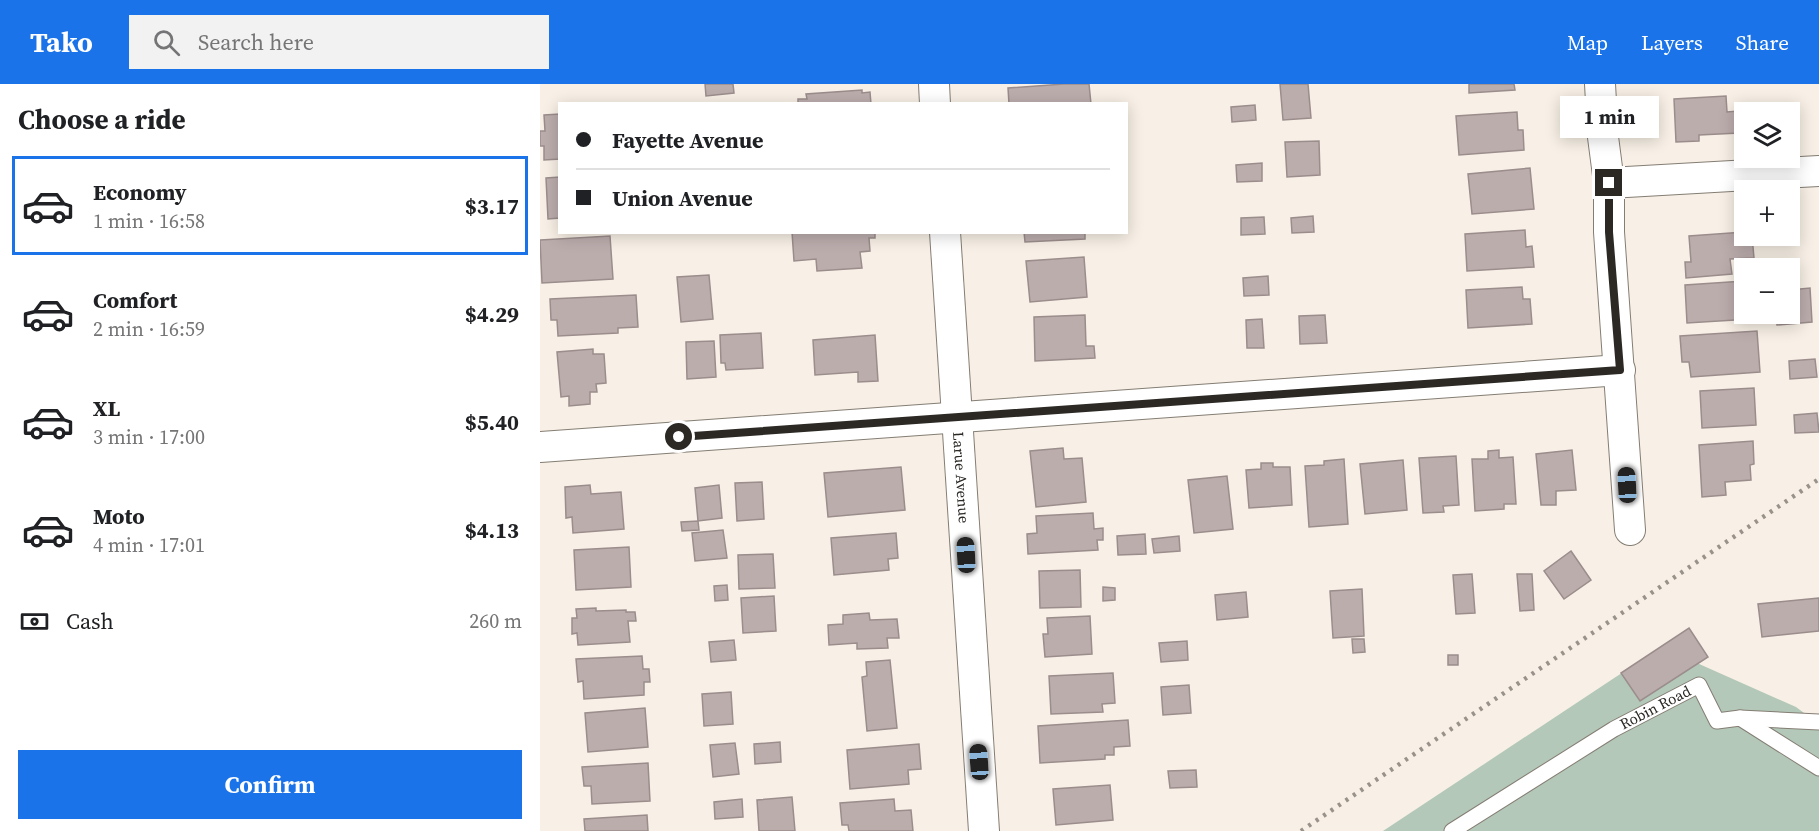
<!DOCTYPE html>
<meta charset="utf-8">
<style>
:root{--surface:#fff;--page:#f2f2f2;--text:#202124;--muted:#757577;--line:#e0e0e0;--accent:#1a73e8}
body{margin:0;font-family:"Source Serif 4",serif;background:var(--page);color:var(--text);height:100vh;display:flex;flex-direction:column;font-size:22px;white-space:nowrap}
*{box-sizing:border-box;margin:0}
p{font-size:20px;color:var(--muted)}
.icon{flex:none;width:33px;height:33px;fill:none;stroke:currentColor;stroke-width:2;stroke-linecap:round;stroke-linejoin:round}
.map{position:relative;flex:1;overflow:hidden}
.panel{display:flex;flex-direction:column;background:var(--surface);width:540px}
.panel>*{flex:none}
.top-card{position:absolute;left:18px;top:18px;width:570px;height:132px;border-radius:0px;box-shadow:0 3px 15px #0003;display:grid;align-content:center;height:132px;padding:0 18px;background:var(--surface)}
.tools{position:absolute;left:1194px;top:18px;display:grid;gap:12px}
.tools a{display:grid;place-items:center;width:66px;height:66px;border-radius:0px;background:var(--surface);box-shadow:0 3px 15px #0003;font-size:30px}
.end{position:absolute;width:27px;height:27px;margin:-14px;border:8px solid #2c2925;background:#fff;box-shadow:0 0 0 3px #fff}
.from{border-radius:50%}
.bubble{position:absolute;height:42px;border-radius:0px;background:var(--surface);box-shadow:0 3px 15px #0003;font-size:20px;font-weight:700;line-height:42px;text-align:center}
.car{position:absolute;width:18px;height:36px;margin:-18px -9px;border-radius:8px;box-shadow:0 0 4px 2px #0007;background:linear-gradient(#222 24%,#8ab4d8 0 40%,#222 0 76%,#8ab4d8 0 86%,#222 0)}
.top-card b{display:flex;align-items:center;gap:21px;height:57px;font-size:22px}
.top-card b+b{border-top:2px solid var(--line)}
.top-card i{width:15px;height:15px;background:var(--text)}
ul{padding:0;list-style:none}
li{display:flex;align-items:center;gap:18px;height:99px;margin:0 12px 9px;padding:0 6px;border:3px solid transparent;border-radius:0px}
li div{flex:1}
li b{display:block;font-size:22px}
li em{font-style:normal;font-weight:700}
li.active{border-color:var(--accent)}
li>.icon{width:54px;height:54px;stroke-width:1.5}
h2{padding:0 18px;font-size:27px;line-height:72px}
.pay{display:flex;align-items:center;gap:15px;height:66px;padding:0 18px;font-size:22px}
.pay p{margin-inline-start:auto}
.cta{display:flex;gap:12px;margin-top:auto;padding:12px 18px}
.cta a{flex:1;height:69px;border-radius:0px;background:var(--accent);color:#fff;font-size:24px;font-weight:700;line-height:69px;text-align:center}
header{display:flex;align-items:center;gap:36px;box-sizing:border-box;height:84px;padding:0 30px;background:var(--accent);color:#fff}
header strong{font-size:28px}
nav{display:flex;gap:33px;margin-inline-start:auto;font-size:21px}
.search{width:420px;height:54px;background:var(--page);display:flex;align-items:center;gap:15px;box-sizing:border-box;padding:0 21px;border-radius:0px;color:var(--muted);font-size:22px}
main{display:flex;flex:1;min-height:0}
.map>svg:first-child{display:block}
.green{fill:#b3c8b8}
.building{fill:#bcadad;stroke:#9b8d8c;stroke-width:1.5}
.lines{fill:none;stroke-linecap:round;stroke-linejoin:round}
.lane-casing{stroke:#847d73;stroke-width:17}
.street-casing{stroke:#847d73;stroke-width:32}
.lane{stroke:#fff;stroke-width:15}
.street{stroke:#fff;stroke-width:30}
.rail{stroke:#98928b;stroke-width:4.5;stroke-dasharray:3 6;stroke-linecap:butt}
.route{stroke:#2c2925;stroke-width:8}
.labels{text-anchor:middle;stroke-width:4.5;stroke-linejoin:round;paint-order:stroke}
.street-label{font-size:15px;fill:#2c2925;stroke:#fff}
</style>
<header>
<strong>Tako</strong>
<div class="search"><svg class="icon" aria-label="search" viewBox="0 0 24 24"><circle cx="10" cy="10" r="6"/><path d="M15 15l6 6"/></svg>Search here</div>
<nav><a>Map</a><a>Layers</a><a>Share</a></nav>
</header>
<main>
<section class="panel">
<h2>Choose a ride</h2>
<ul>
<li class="active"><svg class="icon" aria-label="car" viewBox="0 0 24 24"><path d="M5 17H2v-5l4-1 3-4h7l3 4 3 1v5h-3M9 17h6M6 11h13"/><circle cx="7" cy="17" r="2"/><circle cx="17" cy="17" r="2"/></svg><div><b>Economy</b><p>1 min · 16:58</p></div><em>$3.17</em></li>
<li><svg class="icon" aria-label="car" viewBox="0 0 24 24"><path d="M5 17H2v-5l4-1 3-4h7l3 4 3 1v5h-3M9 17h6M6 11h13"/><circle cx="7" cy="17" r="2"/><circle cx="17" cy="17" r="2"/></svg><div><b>Comfort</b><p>2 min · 16:59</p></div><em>$4.29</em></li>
<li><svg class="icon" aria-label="car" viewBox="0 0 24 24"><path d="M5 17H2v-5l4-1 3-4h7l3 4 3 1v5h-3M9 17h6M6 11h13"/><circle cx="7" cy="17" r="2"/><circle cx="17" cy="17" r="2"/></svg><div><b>XL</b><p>3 min · 17:00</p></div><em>$5.40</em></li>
<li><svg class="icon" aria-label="car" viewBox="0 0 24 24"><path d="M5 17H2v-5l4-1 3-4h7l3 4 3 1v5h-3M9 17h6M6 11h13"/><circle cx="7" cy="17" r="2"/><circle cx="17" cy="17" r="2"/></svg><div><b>Moto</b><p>4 min · 17:01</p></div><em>$4.13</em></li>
</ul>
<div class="pay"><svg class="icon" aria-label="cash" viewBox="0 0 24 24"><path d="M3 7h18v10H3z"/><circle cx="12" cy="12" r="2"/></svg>Cash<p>260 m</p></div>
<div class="cta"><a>Confirm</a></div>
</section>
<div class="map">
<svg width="1279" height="747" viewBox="0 0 1279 747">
<rect width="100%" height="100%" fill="#f8f0e6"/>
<polygon class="green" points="1121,563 1256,623 1279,640 1279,747 843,747"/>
<g class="building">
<polygon points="165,0 193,0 194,9 166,12"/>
<polygon points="524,0 549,0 551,20 469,20 468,4"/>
<polygon points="740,0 768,0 771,34 743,36"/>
<polygon points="929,0 974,0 975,6 929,9"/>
<polygon points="322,6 322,9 330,8 331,20 258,20 258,15 267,15 266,10"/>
<polygon points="1186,12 1187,28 1198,27 1199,49 1159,51 1159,57 1136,58 1134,15"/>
<polygon points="715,21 716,36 692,38 691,23"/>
<polygon points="977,28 978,46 983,46 984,66 919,71 916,32"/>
<polygon points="20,30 20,75 4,76 4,62 0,62 0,47 5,47 4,31"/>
<polygon points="779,57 780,91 747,93 745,58"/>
<polygon points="722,79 722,97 697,98 696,81"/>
<polygon points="990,84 994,125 932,130 928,90"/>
<polygon points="20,93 20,134 8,135 6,94"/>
<polygon points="773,132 774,148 752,149 751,134"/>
<polygon points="724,133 725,150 701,151 701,134"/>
<polygon points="985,146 986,163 992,162 994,183 927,187 925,150"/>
<polygon points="252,148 335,148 335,154 329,154 330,167 320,168 322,184 277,187 276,175 254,177"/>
<polygon points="484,148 545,148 545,155 485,158"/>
<polygon points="1204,148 1204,152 1212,152 1214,174 1190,175 1192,190 1146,194 1145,178 1151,178 1149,152"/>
<polygon points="70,152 73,195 2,199 0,156"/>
<polygon points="544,173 547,213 490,218 486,177"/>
<polygon points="169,191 173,235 141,238 137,193"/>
<polygon points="728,192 729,211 704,212 703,194"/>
<polygon points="1204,197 1204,230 1211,230 1211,235 1147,239 1145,201"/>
<polygon points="982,203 983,215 990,215 992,240 928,244 926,206"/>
<polygon points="1270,204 1272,238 1237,241 1236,230 1250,230 1250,206"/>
<polygon points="96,211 98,243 78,244 78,249 18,252 17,236 11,236 10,215"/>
<polygon points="545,231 546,262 554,262 555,274 495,277 494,233"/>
<polygon points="785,231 787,259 760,260 759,232"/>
<polygon points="722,235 724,264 707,264 706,236"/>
<polygon points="1217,247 1220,288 1151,293 1149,278 1142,278 1140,252"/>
<polygon points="221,249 223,284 186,286 185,279 181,279 180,251"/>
<polygon points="335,251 338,297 318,298 318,288 275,291 273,256"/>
<polygon points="174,257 176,293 147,295 146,258"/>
<polygon points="53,265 53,270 64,270 66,299 56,300 57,308 50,308 50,320 29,322 29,312 21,313 17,268"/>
<polygon points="1275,275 1277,293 1250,295 1249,277"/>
<polygon points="1214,304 1216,341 1162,344 1160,307"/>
<polygon points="1277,329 1279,348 1255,349 1254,331"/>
<polygon points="1213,357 1214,380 1210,381 1211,396 1185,398 1186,411 1162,413 1159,361"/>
<polygon points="523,364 524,375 542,374 546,418 496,423 490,367"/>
<polygon points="959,366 959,374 973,373 976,420 964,420 964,425 935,427 932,375 948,375 948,367"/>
<polygon points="1032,366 1036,406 1016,407 1016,421 1001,421 996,370"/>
<polygon points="916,372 919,421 903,422 904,428 883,429 879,374"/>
<polygon points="804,375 808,440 769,443 765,382 784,381 784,377"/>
<polygon points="863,376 867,426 825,430 820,380"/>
<polygon points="721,379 733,379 733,383 750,383 752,421 709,424 706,386 721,385"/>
<polygon points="361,383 365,426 288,433 284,389"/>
<polygon points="687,392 693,445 654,449 648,396"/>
<polygon points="222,398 224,435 197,437 195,399"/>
<polygon points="50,401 51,410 81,408 84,445 33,449 32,433 26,434 25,403"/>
<polygon points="179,401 182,434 158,437 155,404"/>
<polygon points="553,429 554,445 563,444 563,456 557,456 558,466 488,470 487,450 497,449 496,432"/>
<polygon points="158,437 159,446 142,447 141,438"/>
<polygon points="183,446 187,474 155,477 152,449"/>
<polygon points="356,449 358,474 348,475 349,486 294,491 291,454"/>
<polygon points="605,450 606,470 578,471 577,452"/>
<polygon points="639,452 640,467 614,469 612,455"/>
<polygon points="89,463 91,503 36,506 34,466"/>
<polygon points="1031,467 1051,496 1024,515 1004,487"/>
<polygon points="233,470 235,504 199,505 198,471"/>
<polygon points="540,486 541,523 500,524 499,487"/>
<polygon points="932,490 935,529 916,530 913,491"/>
<polygon points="977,490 992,490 994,526 980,527"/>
<polygon points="187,501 188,516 175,517 174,502"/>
<polygon points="563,503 575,504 575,516 563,517"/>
<polygon points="822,505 824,552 793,554 790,507"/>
<polygon points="706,508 708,533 677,536 675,511"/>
<polygon points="234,512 236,547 203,549 201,514"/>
<polygon points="1279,514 1279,547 1222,553 1218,520"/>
<polygon points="56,524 56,527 86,526 86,528 95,528 96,537 88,537 90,558 38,561 37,549 32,550 32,534 37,534 36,525"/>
<polygon points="329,529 330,536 357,535 359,554 347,554 348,564 317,565 317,559 289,561 288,541 303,540 303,531"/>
<polygon points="550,532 552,570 505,573 503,550 508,550 507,534"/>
<polygon points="1149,544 1168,573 1100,617 1081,589"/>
<polygon points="812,555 824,555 825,568 813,569"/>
<polygon points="194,556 196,576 171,578 169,558"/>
<polygon points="647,557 648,576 621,578 619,559"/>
<rect x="908" y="571" width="10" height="10"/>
<polygon points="102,572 103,585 109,585 110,598 104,598 104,611 44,615 43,597 38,598 36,575"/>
<polygon points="350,576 357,644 327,647 322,593 327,592 326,578"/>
<polygon points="573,589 575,619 562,620 563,628 511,630 509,592"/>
<polygon points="649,601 651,629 623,631 621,603"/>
<polygon points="191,608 193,640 164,642 162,610"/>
<polygon points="105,624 108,663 48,668 45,629"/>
<polygon points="588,636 590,662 574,663 574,671 565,671 565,675 500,679 498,642"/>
<polygon points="240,658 241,678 215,680 214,660"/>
<polygon points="195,659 199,690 173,693 170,661"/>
<polygon points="379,660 381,685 368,686 369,700 310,705 307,666"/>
<polygon points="108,679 110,717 52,720 51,702 44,702 42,683"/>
<polygon points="656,686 657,703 630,704 628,687"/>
<polygon points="570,701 573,736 516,741 513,705"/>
<polygon points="252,713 255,747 219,747 217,716"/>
<polygon points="202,715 203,733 175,735 174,718"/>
<polygon points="354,715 355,727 371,726 373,747 309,747 308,741 302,741 300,719"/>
<polygon points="107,731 108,747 45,747 44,735"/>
</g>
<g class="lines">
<g class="lane-casing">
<g id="lane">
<polyline points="1200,634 1279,684"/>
<path id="s1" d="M912 747 1074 645 1159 601 1177 637 1200 634 1279 638"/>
</g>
</g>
<g class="street-casing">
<g id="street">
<polyline points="394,0 395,20"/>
<polyline points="1060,0 1063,53 1069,99 1069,148 1090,446"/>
<polyline points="1069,99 1279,87"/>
<path id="s2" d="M405 148 444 747"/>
<polyline points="0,363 1080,286"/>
</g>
</g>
<use href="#lane" class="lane"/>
<use href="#street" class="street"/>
<polyline class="rail" points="761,747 1279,395"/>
</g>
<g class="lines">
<polyline class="route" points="139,353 1080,286 1069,148 1069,99"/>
</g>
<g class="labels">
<g class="street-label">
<text dy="5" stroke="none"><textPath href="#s2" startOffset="246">Larue Avenue</textPath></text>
<text dy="5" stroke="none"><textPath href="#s1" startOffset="238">Robin Road</textPath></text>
</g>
</g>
</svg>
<div class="tools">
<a><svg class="icon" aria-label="layers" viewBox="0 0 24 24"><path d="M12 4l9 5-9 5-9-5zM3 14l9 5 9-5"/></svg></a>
<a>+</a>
<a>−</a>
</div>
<i class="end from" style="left:139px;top:353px"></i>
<i class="end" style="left:1069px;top:99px"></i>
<div class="bubble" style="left:1020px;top:12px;width:99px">1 min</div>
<i class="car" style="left:1087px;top:401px;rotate:357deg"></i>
<i class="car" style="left:426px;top:471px;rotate:357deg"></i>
<i class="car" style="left:439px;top:678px;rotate:356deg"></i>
<div class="top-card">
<b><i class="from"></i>Fayette Avenue</b>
<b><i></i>Union Avenue</b>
</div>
</div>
</main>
